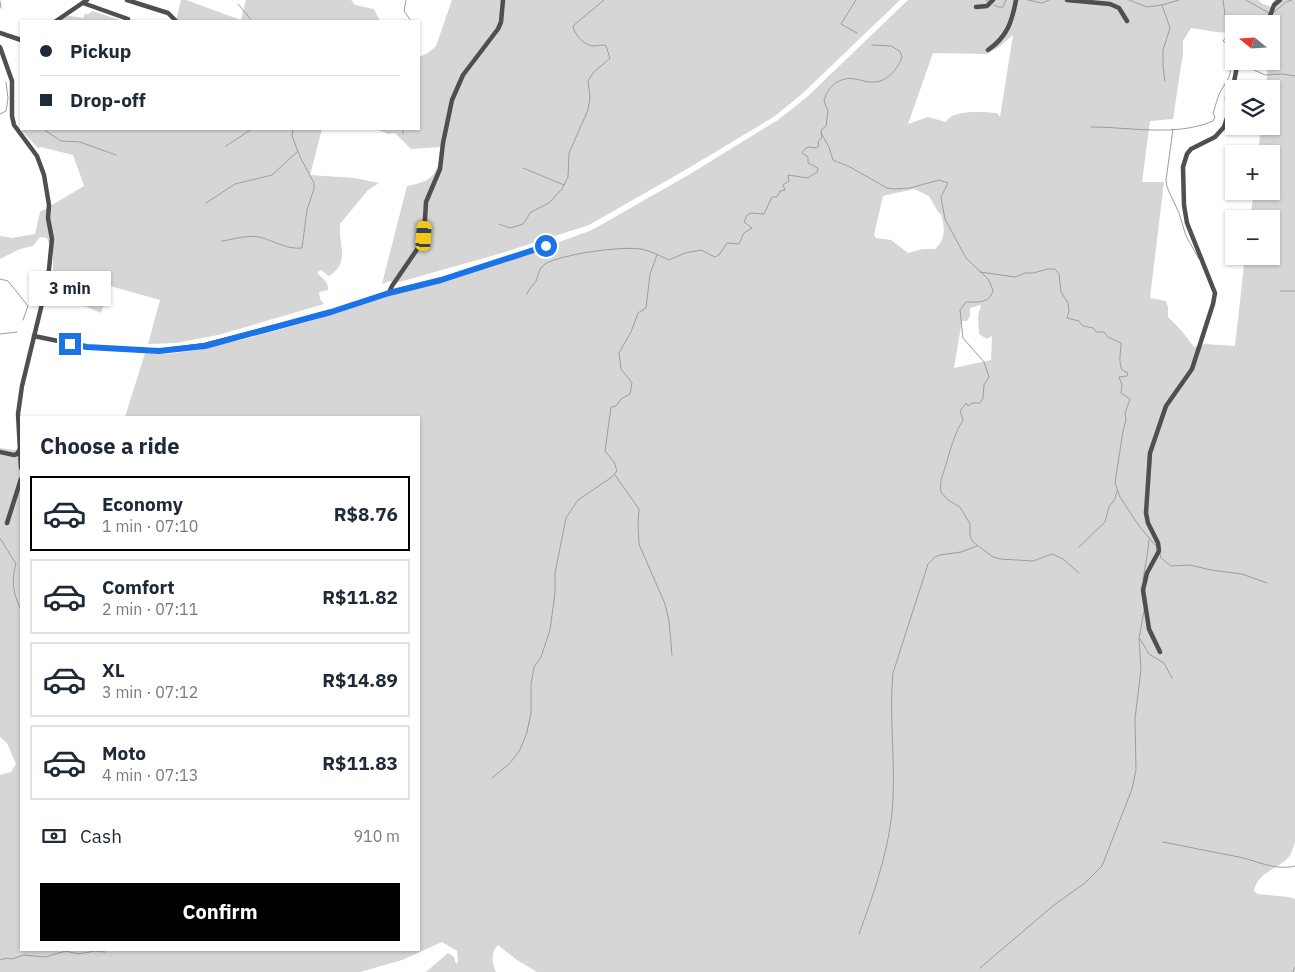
<!DOCTYPE html>
<meta charset="utf-8">
<style>
:root{--surface:#fff;--page:#f6f6f7;--text:#1f2937;--muted:#747a83;--line:#e0e1e3;--accent:#000}
body{margin:0;font-family:"IBM Plex Sans",sans-serif;background:var(--page);color:var(--text);height:100vh;display:flex;flex-direction:column;font-size:19px;white-space:nowrap}
*{box-sizing:border-box;margin:0}
p{font-size:16px;color:var(--muted)}
.icon{flex:none;width:28px;height:28px;fill:none;stroke:currentColor;stroke-width:2;stroke-linecap:round;stroke-linejoin:round}
.map{position:relative;flex:1;overflow:hidden}
.drawer{position:absolute;left:20px;top:416px;width:400px;height:535px;display:flex;flex-direction:column;background:var(--surface);border-radius:0px;box-shadow:0 1px 4px #0004}
.drawer>*{flex:none}
.banner{position:absolute;left:20px;top:20px;width:400px;height:110px;border-radius:0px;box-shadow:0 1px 4px #0004;display:grid;align-content:center;height:110px;padding:0 20px;background:var(--surface)}
.needle{width:32px;rotate:288deg}
.fabs{position:absolute;left:1225px;top:15px;display:grid;gap:10px}
.fabs a{display:grid;place-items:center;width:55px;height:55px;border-radius:0px;background:var(--surface);box-shadow:0 1px 4px #0004;font-size:25px}
.end{position:absolute;width:22px;height:22px;margin:-11px;border:6px solid #1a73e8;background:#fff;box-shadow:0 0 0 2px #fff}
.from{border-radius:50%}
.bubble{position:absolute;height:35px;border-radius:0px;background:var(--surface);box-shadow:0 1px 4px #0004;font-size:16px;font-weight:700;line-height:35px;text-align:center}
.car{position:absolute;width:15px;height:30px;margin:-15px -8px;border-radius:6px;box-shadow:0 0 4px 1px #0007;background:linear-gradient(#f5c518 24%,#345 0 40%,#f5c518 0 76%,#345 0 86%,#f5c518 0)}
.banner b{display:flex;align-items:center;gap:18px;height:48px;font-size:19px}
.banner b+b{border-top:1px solid var(--line)}
.banner i{width:12px;height:12px;background:var(--text)}
ul{padding:0;list-style:none}
li{display:flex;align-items:center;gap:15px;height:75px;margin:0 10px 8px;padding:0 10px;border:2px solid var(--line);border-radius:0px}
li div{flex:1}
li b{display:block;font-size:19px}
li em{font-style:normal;font-weight:700}
li.selected{border-color:var(--accent)}
li>.icon{width:45px;height:45px;stroke-width:1.5}
h2{padding:0 20px;font-size:22px;line-height:60px}
.pay{display:flex;align-items:center;gap:12px;height:55px;padding:0 20px;font-size:19px}
.pay p{margin-inline-start:auto}
.primary-button{display:flex;gap:10px;margin-top:auto;padding:10px 20px}
.primary-button a{flex:1;height:58px;border-radius:0px;background:var(--accent);color:#fff;font-size:20px;font-weight:700;line-height:58px;text-align:center}
.map>svg:first-child{display:block}
.green{fill:#d6d6d6;fill-rule:evenodd}
.lines{fill:none;stroke-linecap:round;stroke-linejoin:round}
.stream{stroke:#9d9d9d;stroke-width:1}
.minor{stroke:#4f4f4f;stroke-width:4.5}
.route{stroke:#1a73e8;stroke-width:6}
</style>
<div class="map">
<svg width="1295" height="972" viewBox="0 0 1295 972">
<rect width="100%" height="100%" fill="#fff"/>
<g class="green">
<polygon points="181,0 186,0 241,20 246,0 351,0 355,5 374,9 380,21 176,21"/>
<path d="M452 0H900L803 93 775 116 687 169 589 225 502 253 396 283 390 281 382 284 407 186C435 181 438 173 441 147L411 149 395 133 388 134 375 129H419V57L428 53 436 46Z"/>
<path d="M908 0H1258L1263 4 1272 7 1274 0H1295V842C1293 848 1291 856 1286 860 1274 870 1257 874 1254 891L1258 894 1289 897 1295 899V972H537L517 960 498 945C490 953 492 963 496 972H426L448 953 454 957 456 964 458 962 457 951 442 942 402 960 360 972H0V775L11 772 16 764 7 743 0 737V448L21 451V950H419V418L125 417 145 353 167 354 198 350 241 340 315 320 394 294 545 249 562 241 592 230 690 174 778 120 807 97ZM1234 24H1271V61H1268L1266 89H1271V126H1261L1258 154H1271V191H1254L1250 219H1271V256H1245L1235 346 1205 344 1194 347 1181 330 1168 317V307L1166 301 1150 298 1164 182H1142L1150 121 1173 119 1183 53V41L1191 28 1216 32 1234 33ZM1013 35 1000 117 997 113C983 112 952 109 946 122L928 117 908 124 933 53 987 54 999 47ZM914 189 929 196 938 212 941 214C945 228 946 239 935 249H923L908 253 891 240 876 238 874 235 883 196ZM981 305 978 316 979 334 987 339 992 336 991 360 954 368 962 321H967L970 316V308Z"/>
<polygon points="92,11 123,21 57,21 64,15 83,18 85,14 89,14"/>
<path d="M23 129H322L310 175 355 178 379 183 368 190 340 224C338 245 351 262 329 276L321 270 317 273C322 278 329 282 328 290L319 292 320 299 324 304 218 335 176 343 148 344 160 300 110 286 101 313 53 292V254L47 238 40 237 33 246 20 249 0 259V236L12 238 35 234 40 212 84 186 73 155 41 147 38 148 22 131Z"/>
</g>
<g class="lines">
<g class="stream">
<polyline points="406,0 404,11 411,21"/>
<polyline points="856,0 841,24 857,33"/>
<polyline points="986,0 988,1"/>
<polyline points="1028,0 1042,3 1049,0"/>
<polyline points="1129,0 1147,7 1162,5 1179,0"/>
<polyline points="1246,0 1269,13"/>
<polyline points="0,1 1,8"/>
<polyline points="238,4 252,21"/>
<polyline points="994,5 998,7 1003,7 1006,0"/>
<polyline points="1162,5 1170,28 1163,50 1163,67 1165,81"/>
<polyline points="1272,14 1286,2 1292,0"/>
<polyline points="1239,67 1252,69 1265,75 1282,74 1295,76"/>
<polyline points="0,114 6,111 8,98 6,82"/>
<path d="M1091 127C1130 127 1176 137 1213 121L1215 117 1213 113C1215 108 1216 103 1218 97 1223 83 1235 77 1229 59L1232 56 1228 45 1223 41 1231 31 1225 15 1223 0"/>
<polyline points="43,129 61,141 80,142 116,155"/>
<polyline points="1173,129 1166,180 1167,187 1179,213 1186,236 1199,259"/>
<path d="M821 133 829 147 833 160 850 167 887 188 894 189 910 188 939 180 948 183 941 197 945 219 966 258 988 279 993 290C990 304 977 302 966 302L960 310 963 338 984 362 989 377 984 385 983 398 980 403H972L968 406 966 403 960 411 963 420C955 433 951 447 947 461 944 473 939 480 941 492L948 500 960 507 970 524V536L973 542 993 557 1000 559 1033 561 1052 554 1063 559 1079 573"/>
<polyline points="403,134 403,129"/>
<polyline points="226,146 252,129"/>
<polyline points="523,168 564,185"/>
<polyline points="206,203 235,184 272,175 298,151"/>
<path d="M499 224 510 228 523 224 531 212 549 203 562 189 568 177 569 153 588 110 590 97 588 81 593 73 610 58 606 46C601 44 599 46 594 46 585 46 574 35 573 26L604 0"/>
<path d="M222 241C235 239 246 235 259 237 272 240 288 250 302 248L307 210 314 189V183L300 157 292 136 293 129"/>
<path d="M980 272 1015 277 1025 273H1033L1048 269H1055L1059 274 1061 292 1068 303 1069 311 1067 318 1079 321 1083 326 1093 328 1096 332H1104L1108 337 1121 343C1121 353 1118 360 1122 370L1128 373 1127 376 1119 377 1122 385 1121 393 1130 399 1125 413 1126 420 1123 431 1115 483 1120 497 1139 526 1156 546"/>
<polyline points="0,279 8,281 28,306 23,320"/>
<polyline points="1280,291 1295,291"/>
<path d="M527 294C529 289 533 285 536 281 539 275 538 269 545 264 562 254 621 246 641 249 651 251 660 256 669 260L685 253 701 250 715 257 719 255 727 243 739 244 744 233 752 228 744 222 747 215 751 213 764 214 772 197H777L780 191 785 190 783 185 789 181 788 175 808 178 817 172 818 168 808 163V157L802 153 806 148 809 147 816 148 819 146 818 142 822 137 821 130 826 126 828 111 824 101C827 87 840 76 855 79 862 80 868 83 875 82 888 81 898 69 902 57L900 51 891 46 872 45"/>
<polyline points="0,334 17,332"/>
<polyline points="615,475 639,509 638,525 639,544 665,604 669,621 672,655"/>
<path d="M0 538 16 564C11 582 13 593 21 610"/>
<polyline points="1079,547 1105,522 1109,507 1115,499 1117,491"/>
<polyline points="1160,554 1161,558 1171,566 1190,565 1211,570 1242,574 1267,583"/>
<path d="M1143 580C1145 566 1148 554 1149 540"/>
<polyline points="1140,639 1149,654 1164,663 1172,678"/>
<polyline points="492,778 510,763 520,750 527,732 531,713 531,684 534,667 541,657 550,630 555,593 555,573 566,518 578,500 612,477 617,471 614,462 605,451 611,407 616,406 621,399 630,394 632,383 621,369 619,353 631,332 638,313 646,308 650,274 657,255"/>
<path d="M1163 842C1188 847 1213 852 1239 857 1258 861 1275 871 1295 866"/>
<path d="M859 934C875 890 891 845 893 798 895 756 889 714 893 673L928 564 935 557 940 555 961 552 977 546"/>
<polyline points="0,960 7,958 12,959 24,955 45,957 66,951 78,954 95,951 105,952"/>
<polyline points="980,968 1054,905 1085,883 1102,866 1132,789 1136,770 1135,719 1141,669 1139,638 1144,611"/>
<polyline points="1293,972 1295,967"/>
</g>
<g class="minor">
<polyline points="127,0 168,13 176,21"/>
<polyline points="1067,0 1110,4 1119,8 1127,21"/>
<polyline points="83,3 128,19"/>
<polyline points="976,7 987,6 993,0"/>
<polyline points="56,21 87,0"/>
<polyline points="1267,24 1274,5 1280,0"/>
<polyline points="0,33 21,40"/>
<polyline points="0,47 12,81 12,116 14,125 37,156 44,175 49,205 48,218 52,239 48,279 22,386 18,414 21,468"/>
<path d="M988 50C1007 37 1012 22 1016 0"/>
<polyline points="389,293 392,286 420,245 424,236 426,202 440,169 443,143 452,100 463,75 498,29 501,22 503,0"/>
<polyline points="34,336 87,347 159,351 205,345 331,312 389,293 441,280 546,246"/>
<polyline points="0,452 14,455 17,454 20,449"/>
<polyline points="7,523 21,479"/>
<polyline points="1160,652 1149,629 1143,590 1147,573 1159,551 1158,543 1148,523 1146,513 1150,453 1166,406 1192,369 1213,304 1215,293 1187,223 1184,205 1183,167 1187,154 1191,149 1215,137 1224,127 1228,115 1227,98 1234,82 1238,61"/>
</g>
</g>
<g class="lines">
<polyline class="route" points="70,344 87,347 159,351 205,346 331,312 389,293 441,280 546,246"/>
</g>
</svg>
<div class="fabs">
<a><svg class="needle" viewBox="-14 -14 28 28"><path d="M0-13l5 13h-10z" fill="#e53935"/><path d="M0 13l5-13h-10z" fill="#747a83"/></svg></a>
<a><svg class="icon" aria-label="layers" viewBox="0 0 24 24"><path d="M12 4l9 5-9 5-9-5zM3 14l9 5 9-5"/></svg></a>
<a>+</a>
<a>−</a>
</div>
<i class="end from" style="left:546px;top:246px"></i>
<i class="end" style="left:70px;top:344px"></i>
<div class="bubble" style="left:29px;top:271px;width:82px">3 min</div>
<i class="car" style="left:424px;top:236px;rotate:4deg"></i>
<div class="banner">
<b><i class="from"></i>Pickup</b>
<b><i></i>Drop-off</b>
</div>
<section class="drawer">
<h2>Choose a ride</h2>
<ul>
<li class="selected"><svg class="icon" aria-label="car" viewBox="0 0 24 24"><path d="M5 17H2v-5l4-1 3-4h7l3 4 3 1v5h-3M9 17h6M6 11h13"/><circle cx="7" cy="17" r="2"/><circle cx="17" cy="17" r="2"/></svg><div><b>Economy</b><p>1 min · 07:10</p></div><em>R$8.76</em></li>
<li><svg class="icon" aria-label="car" viewBox="0 0 24 24"><path d="M5 17H2v-5l4-1 3-4h7l3 4 3 1v5h-3M9 17h6M6 11h13"/><circle cx="7" cy="17" r="2"/><circle cx="17" cy="17" r="2"/></svg><div><b>Comfort</b><p>2 min · 07:11</p></div><em>R$11.82</em></li>
<li><svg class="icon" aria-label="car" viewBox="0 0 24 24"><path d="M5 17H2v-5l4-1 3-4h7l3 4 3 1v5h-3M9 17h6M6 11h13"/><circle cx="7" cy="17" r="2"/><circle cx="17" cy="17" r="2"/></svg><div><b>XL</b><p>3 min · 07:12</p></div><em>R$14.89</em></li>
<li><svg class="icon" aria-label="car" viewBox="0 0 24 24"><path d="M5 17H2v-5l4-1 3-4h7l3 4 3 1v5h-3M9 17h6M6 11h13"/><circle cx="7" cy="17" r="2"/><circle cx="17" cy="17" r="2"/></svg><div><b>Moto</b><p>4 min · 07:13</p></div><em>R$11.83</em></li>
</ul>
<div class="pay"><svg class="icon" aria-label="cash" viewBox="0 0 24 24"><path d="M3 7h18v10H3z"/><circle cx="12" cy="12" r="2"/></svg>Cash<p>910 m</p></div>
<div class="primary-button"><a>Confirm</a></div>
</section>
</div>
